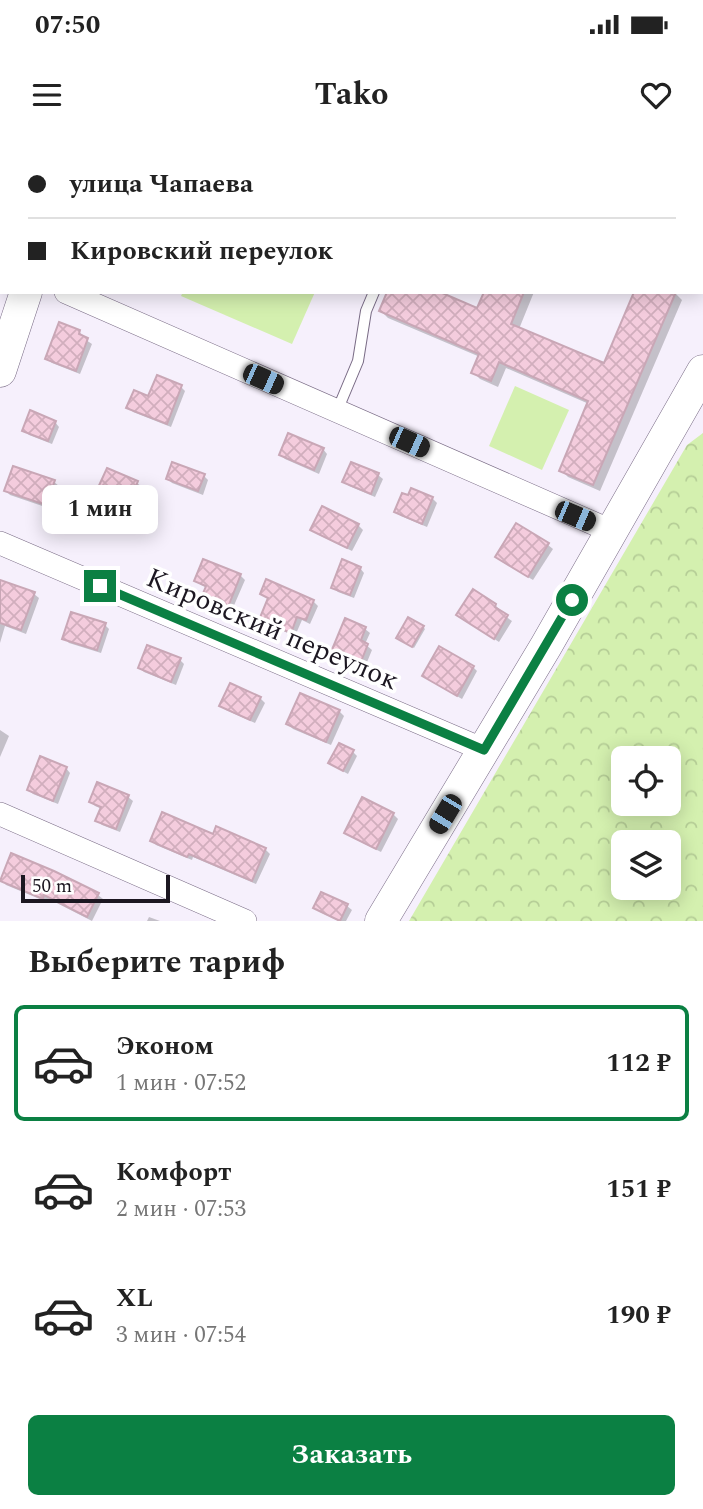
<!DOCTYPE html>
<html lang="ru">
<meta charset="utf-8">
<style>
:root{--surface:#fff;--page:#f6f6f6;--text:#222;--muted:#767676;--line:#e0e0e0;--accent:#0b8043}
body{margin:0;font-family:Spectral,serif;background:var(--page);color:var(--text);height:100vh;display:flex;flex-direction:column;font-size:26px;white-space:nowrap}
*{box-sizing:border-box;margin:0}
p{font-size:23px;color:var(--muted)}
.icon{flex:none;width:38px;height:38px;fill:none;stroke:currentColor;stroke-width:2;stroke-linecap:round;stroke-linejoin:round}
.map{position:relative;height:781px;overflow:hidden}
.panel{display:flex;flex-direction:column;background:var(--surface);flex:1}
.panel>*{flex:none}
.guide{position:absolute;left:0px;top:0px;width:704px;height:154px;box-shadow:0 4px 18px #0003;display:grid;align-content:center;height:154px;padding:0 28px;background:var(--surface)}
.buttons{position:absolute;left:611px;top:606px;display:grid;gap:14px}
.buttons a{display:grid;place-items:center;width:70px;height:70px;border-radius:10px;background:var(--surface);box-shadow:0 4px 18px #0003;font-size:35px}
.scale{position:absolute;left:21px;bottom:18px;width:149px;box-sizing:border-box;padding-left:7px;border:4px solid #1c1721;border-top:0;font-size:19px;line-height:24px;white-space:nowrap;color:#1c1721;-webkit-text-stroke:5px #fff;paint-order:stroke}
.end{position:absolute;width:32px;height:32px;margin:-16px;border:9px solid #0b8043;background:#fff;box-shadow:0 0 0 4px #fff}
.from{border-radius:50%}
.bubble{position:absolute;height:49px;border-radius:10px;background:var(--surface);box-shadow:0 4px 18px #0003;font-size:23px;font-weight:700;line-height:49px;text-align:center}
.car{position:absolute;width:21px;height:42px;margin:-21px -10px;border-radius:9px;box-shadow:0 0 5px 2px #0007;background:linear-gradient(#222 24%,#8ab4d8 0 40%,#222 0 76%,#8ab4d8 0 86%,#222 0)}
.guide b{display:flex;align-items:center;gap:24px;height:66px;font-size:26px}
.guide b+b{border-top:2px solid var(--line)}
.guide i{width:18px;height:18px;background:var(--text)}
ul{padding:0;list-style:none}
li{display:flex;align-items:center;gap:21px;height:116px;margin:0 14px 10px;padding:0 14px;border:4px solid transparent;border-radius:10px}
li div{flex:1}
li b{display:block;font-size:26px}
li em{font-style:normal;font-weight:700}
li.selected{border-color:var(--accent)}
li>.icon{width:63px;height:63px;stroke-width:1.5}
h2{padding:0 28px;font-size:32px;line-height:84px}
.button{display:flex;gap:14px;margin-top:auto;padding:14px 28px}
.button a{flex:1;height:80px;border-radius:10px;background:var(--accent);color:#fff;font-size:28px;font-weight:700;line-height:80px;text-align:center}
.status{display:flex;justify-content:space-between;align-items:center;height:49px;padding:0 35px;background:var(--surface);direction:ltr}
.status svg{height:19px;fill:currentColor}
header{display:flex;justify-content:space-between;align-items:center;height:91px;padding:0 28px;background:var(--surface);font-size:32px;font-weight:700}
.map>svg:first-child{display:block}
.forest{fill:url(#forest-crowns);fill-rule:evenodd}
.green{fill:#d4f0af}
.shadow{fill:#0003}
.building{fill:url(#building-cross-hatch);stroke:#c9a7b6;stroke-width:2}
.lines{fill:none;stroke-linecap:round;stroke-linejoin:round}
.lane-casing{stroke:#796b85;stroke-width:12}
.street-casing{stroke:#796b85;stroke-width:24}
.secondary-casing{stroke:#796b85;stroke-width:33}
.lane{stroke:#fff;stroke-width:10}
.street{stroke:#fff;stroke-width:23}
.secondary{stroke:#fff;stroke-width:32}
.route{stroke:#0b8043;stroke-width:9}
.labels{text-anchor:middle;stroke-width:7;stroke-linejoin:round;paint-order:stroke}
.street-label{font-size:28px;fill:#1c1721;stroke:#fff}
</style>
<div class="status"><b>07:50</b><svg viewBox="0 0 49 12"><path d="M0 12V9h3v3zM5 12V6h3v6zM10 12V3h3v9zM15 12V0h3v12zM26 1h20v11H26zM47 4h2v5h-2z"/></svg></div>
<header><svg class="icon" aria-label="menu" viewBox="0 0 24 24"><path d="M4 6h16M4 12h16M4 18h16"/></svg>Tako<svg class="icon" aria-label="heart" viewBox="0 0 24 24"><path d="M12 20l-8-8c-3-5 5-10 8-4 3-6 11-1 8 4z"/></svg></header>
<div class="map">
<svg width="703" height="781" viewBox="0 0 703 781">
<defs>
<pattern id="forest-crowns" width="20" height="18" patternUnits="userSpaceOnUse" patternTransform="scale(1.75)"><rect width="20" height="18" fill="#d4f0af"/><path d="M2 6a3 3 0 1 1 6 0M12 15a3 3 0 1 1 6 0" fill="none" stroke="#b5cd96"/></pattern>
<pattern id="building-cross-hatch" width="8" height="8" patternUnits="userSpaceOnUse" patternTransform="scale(1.75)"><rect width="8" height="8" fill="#f4ccdd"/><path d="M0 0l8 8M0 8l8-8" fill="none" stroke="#d1aebd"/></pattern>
</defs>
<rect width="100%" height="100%" fill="#f6f0fc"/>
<path class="forest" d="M703 293V781H409L687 305ZM623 618H668V663H623ZM623 702H668V747H623Z"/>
<g class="green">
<polygon points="183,152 315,152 292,204 181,156"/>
<polygon points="515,246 569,270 542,330 489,306"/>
</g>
<g class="shadow">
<polygon points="122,0 177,0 176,2 122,2"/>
<polygon points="486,152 534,152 519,189 605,226 675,153 682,160 600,351 568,337 561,330 589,264 506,228 498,247 480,239 473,232 480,217 388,178 381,171 478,170"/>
<polygon points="79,192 84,196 83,198 92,204 80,234 52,223 47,219"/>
<polygon points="181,247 185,251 171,287 133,272 129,267 149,258"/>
<polygon points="55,282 59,287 52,304 29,295 24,290"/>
<polygon points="323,309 327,314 319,334 285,319 281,315"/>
<polygon points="352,324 378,335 383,339 375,357 349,346 344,342"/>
<polygon points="108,330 137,343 142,347 133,369 103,356 98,352"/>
<polygon points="204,336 208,340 203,355 172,343 168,339"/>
<polygon points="54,342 59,346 51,369 10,355 6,351"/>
<polygon points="432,358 437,363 427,387 401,376 396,372"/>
<polygon points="358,385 363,390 352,411 317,394 312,390"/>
<polygon points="516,385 548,405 553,409 533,440 501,421"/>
<polygon points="360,428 364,433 354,458 338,452 333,447"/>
<polygon points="240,435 245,440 232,470 209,460 204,456 207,448 201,445 196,441"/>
<polygon points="0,442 34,454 39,458 26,494 5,486 0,503"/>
<polygon points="262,454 313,461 318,466 310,484 302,480 295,496 266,484 261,479 269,460"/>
<polygon points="495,465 500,470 499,472 512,481 499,502 458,475"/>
<polygon points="105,485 109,489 101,513 69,503 64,498"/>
<polygon points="423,487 425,489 414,508 400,500"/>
<polygon points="365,489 370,493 365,504 372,510 365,527 338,516 333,511"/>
<polygon points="180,520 184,524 176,545 144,532 140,528"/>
<polygon points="473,527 477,531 462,559 429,540 424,536"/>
<polygon points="260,558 265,563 255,583 226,570 221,566"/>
<polygon points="339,571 344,576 331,605 293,589 288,584"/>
<polygon points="0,590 9,596 0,617"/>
<polygon points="353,612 357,616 348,634 335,627 330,623"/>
<polygon points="66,628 70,633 58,664 33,654 29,650"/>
<polygon points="128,657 133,661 120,692 102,685 97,680 102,669 95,666 91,661"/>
<polygon points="393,674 398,679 381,712 351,697 346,692"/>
<polygon points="214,696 265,709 270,714 256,744 193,717 192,720 156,705 152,700"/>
<polygon points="53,732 98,755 103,759 92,781 49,759 47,762 6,745 2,740"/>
<polygon points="347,766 352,770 346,781 339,781 320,772 315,768"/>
<polygon points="149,777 160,781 147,781"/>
</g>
<g class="building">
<polygon points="387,152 440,152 477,168 484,152 524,152 511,184 604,223 634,152 676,152 593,345 559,331 588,261 499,222 491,241 471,233 479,214 379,171"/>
<polygon points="59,182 80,190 79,194 88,198 76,231 45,219"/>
<polygon points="157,235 182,245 167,284 126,268 134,250 148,256"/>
<polygon points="30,270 56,281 48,301 22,291"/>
<polygon points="288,293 324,308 314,330 279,315"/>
<polygon points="172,322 205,334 198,351 166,339"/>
<polygon points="351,322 379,333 371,354 342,342"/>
<polygon points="13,326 55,340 46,365 4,351"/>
<polygon points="107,328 138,341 128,366 96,352"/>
<polygon points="411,348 433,357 422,384 394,372 402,353 408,355"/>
<polygon points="322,366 359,384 347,408 310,390"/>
<polygon points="516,383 549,403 528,437 495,417"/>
<polygon points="203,419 241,434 228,467 202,456 206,446 194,441"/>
<polygon points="342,419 361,427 350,455 331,448"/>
<polygon points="266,439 314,460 306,480 297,477 291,493 259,480 268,458 260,454"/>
<polygon points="0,440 35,452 21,490 0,483"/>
<polygon points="473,449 496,464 495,467 508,475 494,499 456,475"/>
<polygon points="71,472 106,483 97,510 62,499"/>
<polygon points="408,477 424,486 412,507 396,498"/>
<polygon points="345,478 366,487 361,500 368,504 360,524 331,512"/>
<polygon points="147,505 181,518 171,542 138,528"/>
<polygon points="439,506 474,526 457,556 422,536"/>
<polygon points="230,543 261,557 250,580 219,566"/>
<polygon points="300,553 340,570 326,602 286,584"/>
<polygon points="339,603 354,610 343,631 328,623"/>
<polygon points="40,616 67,627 53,661 27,650"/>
<polygon points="97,642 129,655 116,689 95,681 101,667 89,662"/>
<polygon points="362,657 394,673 376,709 344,693"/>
<polygon points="162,672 213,694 216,686 266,708 252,741 189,714 187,717 150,701"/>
<polygon points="11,713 54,731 99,753 87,777 44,755 43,759 0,741"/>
<polygon points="321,752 348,764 340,781 313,768"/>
</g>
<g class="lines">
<g class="lane-casing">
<g id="lane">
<polyline points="702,137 703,138"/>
<polyline points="337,271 358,221 366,171 374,152"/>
</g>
</g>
<g class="street-casing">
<g id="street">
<polyline points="0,116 2,117"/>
<polyline points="66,152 611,391"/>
<polyline points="0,403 484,610"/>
<polyline points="0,674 245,781"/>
</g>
</g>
<g class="secondary-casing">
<g id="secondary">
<polyline points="72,2 73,0"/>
<polyline points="0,231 26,152"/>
<polyline points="381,781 546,506 703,231"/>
</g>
</g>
<use href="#lane" class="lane"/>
<use href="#street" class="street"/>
<use href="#secondary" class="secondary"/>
</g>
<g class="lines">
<polyline class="route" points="100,446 484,610 572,460"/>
</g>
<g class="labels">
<g class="street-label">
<text transform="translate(273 488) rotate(23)" y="10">Кировский переулок</text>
</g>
</g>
</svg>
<div class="buttons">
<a><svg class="icon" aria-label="locate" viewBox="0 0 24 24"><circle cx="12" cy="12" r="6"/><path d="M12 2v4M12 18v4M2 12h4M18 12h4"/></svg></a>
<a><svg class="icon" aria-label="layers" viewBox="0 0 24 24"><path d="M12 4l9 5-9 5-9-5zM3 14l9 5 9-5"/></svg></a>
</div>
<div class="scale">50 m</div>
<i class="end from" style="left:572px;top:460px"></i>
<i class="end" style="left:100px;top:446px"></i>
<div class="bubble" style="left:42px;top:345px;width:116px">1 мин</div>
<i class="car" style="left:263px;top:239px;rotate:114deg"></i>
<i class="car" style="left:409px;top:302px;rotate:114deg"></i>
<i class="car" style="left:575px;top:376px;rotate:113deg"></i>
<i class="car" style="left:445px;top:674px;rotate:211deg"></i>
<div class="guide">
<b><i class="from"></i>улица Чапаева</b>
<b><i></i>Кировский переулок</b>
</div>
</div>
<section class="panel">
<h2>Выберите тариф</h2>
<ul>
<li class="selected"><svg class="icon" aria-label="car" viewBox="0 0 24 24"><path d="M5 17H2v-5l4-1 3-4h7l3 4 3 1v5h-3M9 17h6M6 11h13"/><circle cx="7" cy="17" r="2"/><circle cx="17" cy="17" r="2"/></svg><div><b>Эконом</b><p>1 мин · 07:52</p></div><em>112 ₽</em></li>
<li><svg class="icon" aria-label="car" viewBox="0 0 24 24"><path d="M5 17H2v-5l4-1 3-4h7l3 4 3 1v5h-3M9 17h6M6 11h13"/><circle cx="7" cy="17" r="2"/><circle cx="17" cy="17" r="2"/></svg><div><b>Комфорт</b><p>2 мин · 07:53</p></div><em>151 ₽</em></li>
<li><svg class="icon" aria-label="car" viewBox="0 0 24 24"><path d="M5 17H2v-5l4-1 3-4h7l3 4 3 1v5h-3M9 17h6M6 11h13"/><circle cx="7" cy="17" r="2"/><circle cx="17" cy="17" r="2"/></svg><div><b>XL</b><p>3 мин · 07:54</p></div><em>190 ₽</em></li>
</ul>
<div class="button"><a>Заказать</a></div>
</section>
